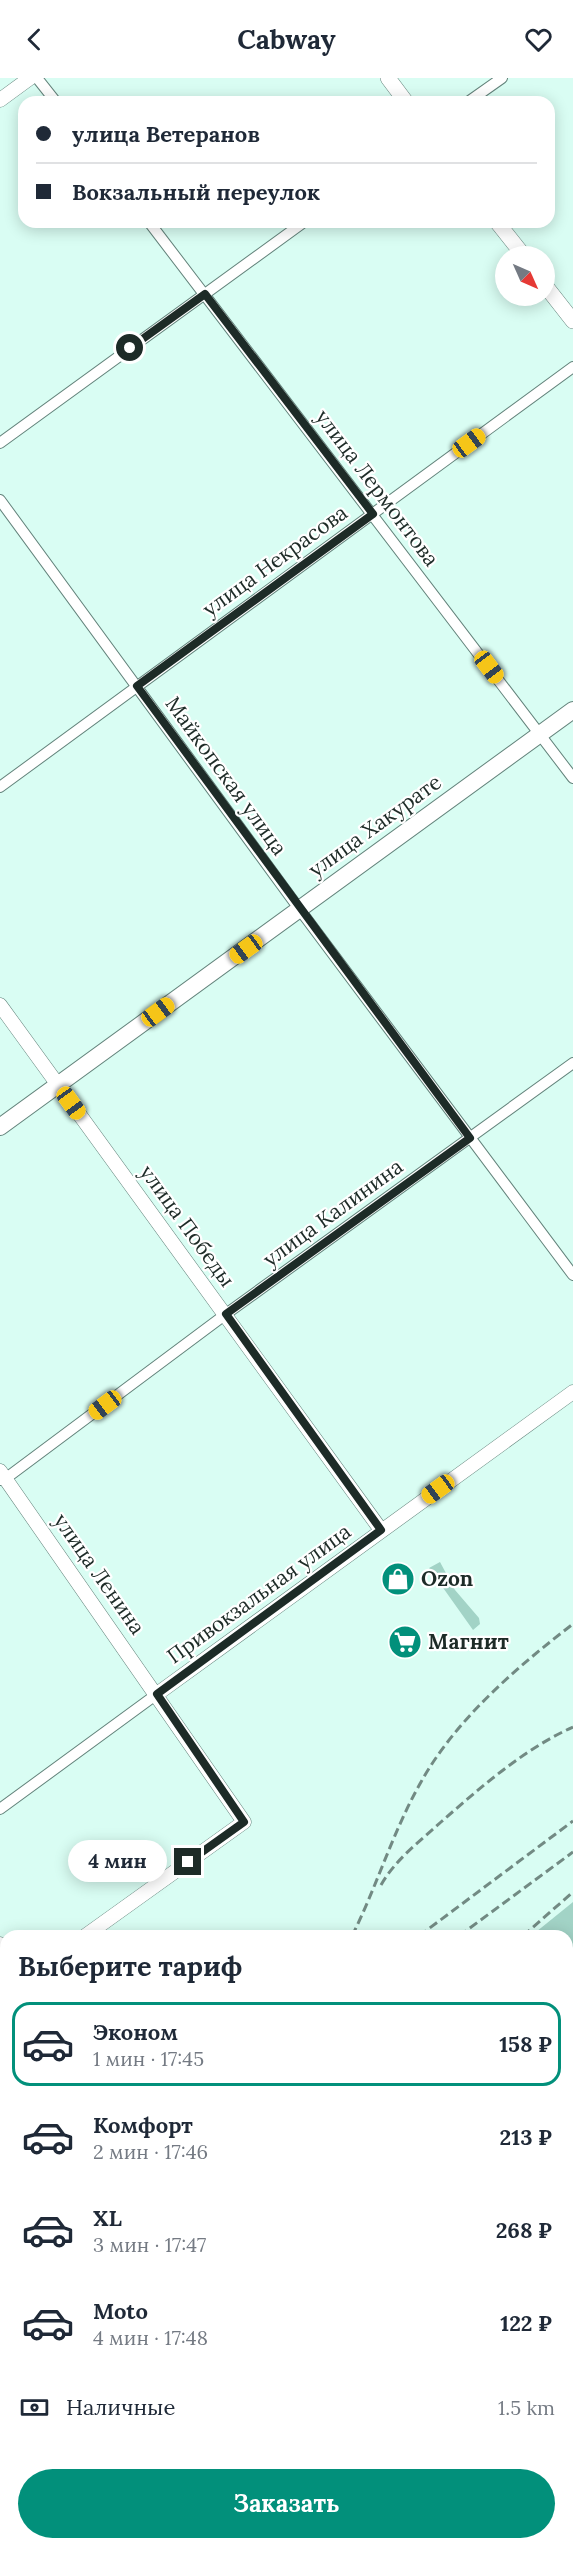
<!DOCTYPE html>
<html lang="ru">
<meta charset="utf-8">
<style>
:root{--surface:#fff;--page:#f2f2f3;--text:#1f2937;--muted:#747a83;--line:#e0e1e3;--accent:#02907b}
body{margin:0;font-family:Lora,serif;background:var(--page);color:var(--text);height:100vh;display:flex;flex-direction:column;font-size:22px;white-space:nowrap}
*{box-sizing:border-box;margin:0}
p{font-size:20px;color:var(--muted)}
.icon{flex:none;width:33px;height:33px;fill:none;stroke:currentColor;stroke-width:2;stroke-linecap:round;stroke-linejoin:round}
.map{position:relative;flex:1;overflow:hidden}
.side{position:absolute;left:0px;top:1852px;width:573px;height:620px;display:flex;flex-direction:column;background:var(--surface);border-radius:18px 18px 0 0;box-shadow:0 3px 15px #0003}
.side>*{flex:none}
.banner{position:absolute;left:18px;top:18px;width:537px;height:132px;border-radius:18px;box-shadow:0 3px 15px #0003;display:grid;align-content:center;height:132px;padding:0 18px;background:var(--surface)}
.needle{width:39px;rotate:135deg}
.tools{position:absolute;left:495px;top:168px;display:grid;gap:12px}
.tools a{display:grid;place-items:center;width:60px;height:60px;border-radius:50%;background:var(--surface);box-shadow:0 3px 15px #0003;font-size:30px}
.end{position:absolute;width:27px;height:27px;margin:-14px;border:8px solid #1d2b27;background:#fff;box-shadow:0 0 0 3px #fff}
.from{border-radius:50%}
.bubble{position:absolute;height:42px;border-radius:21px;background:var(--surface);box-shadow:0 3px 15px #0003;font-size:20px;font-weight:700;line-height:42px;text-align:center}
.car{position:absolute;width:18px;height:36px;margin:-18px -9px;border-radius:8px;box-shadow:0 0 4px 2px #0007;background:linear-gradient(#f5c518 24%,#345 0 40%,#f5c518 0 76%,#345 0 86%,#f5c518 0)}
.banner b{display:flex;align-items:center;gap:21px;height:57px;font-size:22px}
.banner b+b{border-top:2px solid var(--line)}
.banner i{width:15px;height:15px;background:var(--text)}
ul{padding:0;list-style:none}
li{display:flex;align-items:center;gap:18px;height:84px;margin:0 12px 9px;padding:0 6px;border:3px solid transparent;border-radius:18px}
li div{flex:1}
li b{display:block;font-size:22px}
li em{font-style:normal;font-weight:700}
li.selected{border-color:var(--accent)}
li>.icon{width:54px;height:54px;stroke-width:1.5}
h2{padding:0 18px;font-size:27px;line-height:72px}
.pay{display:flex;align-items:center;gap:15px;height:66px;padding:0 18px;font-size:22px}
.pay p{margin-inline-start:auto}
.primary-button{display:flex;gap:12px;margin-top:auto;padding:12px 18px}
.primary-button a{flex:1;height:69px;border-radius:36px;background:var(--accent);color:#fff;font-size:24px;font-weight:700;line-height:69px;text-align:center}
header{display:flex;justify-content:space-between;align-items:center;height:78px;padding:0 18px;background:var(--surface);font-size:27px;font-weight:700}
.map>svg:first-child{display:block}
.green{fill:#a2d3c6}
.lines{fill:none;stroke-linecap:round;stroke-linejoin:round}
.minor-casing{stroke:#63837b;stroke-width:12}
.tertiary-casing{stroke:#63837b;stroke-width:15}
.secondary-casing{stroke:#63837b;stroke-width:16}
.primary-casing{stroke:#63837b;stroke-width:18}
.minor{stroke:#fff;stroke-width:10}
.tertiary{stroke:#fff;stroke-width:14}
.secondary{stroke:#fff;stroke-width:15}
.primary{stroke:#fff;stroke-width:16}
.rail{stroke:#728a83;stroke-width:3;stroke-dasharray:9 4.5;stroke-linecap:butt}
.route{stroke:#1d2b27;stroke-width:8}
.labels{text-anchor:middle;stroke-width:4.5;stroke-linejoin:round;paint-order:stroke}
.street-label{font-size:21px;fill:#1d2b27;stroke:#fff}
.poi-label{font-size:21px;font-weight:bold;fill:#1d2b27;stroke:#fff;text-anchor:start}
</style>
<header><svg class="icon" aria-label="back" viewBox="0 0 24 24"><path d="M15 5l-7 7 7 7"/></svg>Cabway<svg class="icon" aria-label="heart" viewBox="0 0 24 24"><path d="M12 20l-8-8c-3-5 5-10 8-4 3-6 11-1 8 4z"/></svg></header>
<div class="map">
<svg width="573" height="2471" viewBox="0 0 573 2471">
<rect width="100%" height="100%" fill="#d9fdf3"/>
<g class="green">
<polygon points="440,1484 455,1512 479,1540 480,1546 473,1552 429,1490"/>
<polygon points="573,1824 573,1896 567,1900 567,1858 531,1858"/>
<polygon points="0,2136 6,2137 6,2173 0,2177"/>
<polygon points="6,2252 6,2312 0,2316 0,2256"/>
</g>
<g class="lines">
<g class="minor-casing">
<g id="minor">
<polyline points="37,0 56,24"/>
<polyline points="468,24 502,0"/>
<polyline points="149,144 573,700"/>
<polyline points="0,365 304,144"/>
<polyline points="0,422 300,832 573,1197"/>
<polyline points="0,709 573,289"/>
<polyline points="0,1402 5,1401 226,1236 573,985"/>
<polyline points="0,1731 157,1616"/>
</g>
</g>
<g class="tertiary-casing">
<g id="tertiary">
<polyline points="0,22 30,0"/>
<polyline points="0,927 381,1452"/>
<polyline points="0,1393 244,1744 85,1858"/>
<polyline points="157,1616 573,1314"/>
<polyline points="0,1866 6,1875"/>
</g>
</g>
<g class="secondary-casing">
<g id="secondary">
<polyline points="388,0 406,24"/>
<polyline points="497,144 524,178"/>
<polyline points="544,206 573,243"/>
<polyline points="567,1909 573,1904"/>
<polyline points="0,2329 6,2324"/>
</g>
</g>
<g class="primary-casing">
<polyline id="primary" points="0,1049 573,632"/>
</g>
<use href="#minor" class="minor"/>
<use href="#tertiary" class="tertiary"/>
<use href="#secondary" class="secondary"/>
<use href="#primary" class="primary"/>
<g class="rail">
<path d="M381 1807C395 1782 420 1763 441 1744 481 1709 524 1671 573 1649"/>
<path d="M352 1858C377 1808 393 1753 421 1704 456 1641 517 1589 573 1546"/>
<polyline points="419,1858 573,1743"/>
<polyline points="459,1858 573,1774"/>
<polyline points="523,1858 573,1814"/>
<polyline points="0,2200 6,2196"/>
<polyline points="0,2230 6,2226"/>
<polyline points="0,2251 6,2247"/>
<polyline points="567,2351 573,2361"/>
</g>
</g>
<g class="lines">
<polyline class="route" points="130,270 205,216 373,436 137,608 470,1060 226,1236 381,1452 157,1616 244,1744 188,1784"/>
</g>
<defs>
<g id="shop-disc" transform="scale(1.725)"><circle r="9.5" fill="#02907b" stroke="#fff"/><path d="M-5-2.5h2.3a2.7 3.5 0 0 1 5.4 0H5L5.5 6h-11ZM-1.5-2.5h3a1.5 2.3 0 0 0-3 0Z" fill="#fff"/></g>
<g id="supermarket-disc" transform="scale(1.725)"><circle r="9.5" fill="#02907b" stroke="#fff"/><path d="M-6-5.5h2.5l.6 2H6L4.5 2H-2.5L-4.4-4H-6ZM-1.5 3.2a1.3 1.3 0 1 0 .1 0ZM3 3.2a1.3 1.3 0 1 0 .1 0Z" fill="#fff"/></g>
</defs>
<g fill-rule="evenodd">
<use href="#shop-disc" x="398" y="1501"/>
<use href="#supermarket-disc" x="405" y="1564"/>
</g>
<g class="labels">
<g class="street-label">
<text transform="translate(377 410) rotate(53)" y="7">улица Лермонтова</text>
<text transform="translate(275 483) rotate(-36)" y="7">улица Некрасова</text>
<text transform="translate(226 698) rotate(54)" y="7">Майкопская улица</text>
<text transform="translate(375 748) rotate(-36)" y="7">улица Хакурате</text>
<text transform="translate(333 1135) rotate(-36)" y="7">улица Калинина</text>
<text transform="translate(187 1148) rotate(54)" y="7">улица Победы</text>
<text transform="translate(99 1496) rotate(55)" y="7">улица Ленина</text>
<text transform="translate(259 1516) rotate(-36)" y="7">Привокзальная улица</text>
</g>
<g class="poi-label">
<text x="421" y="1508">Ozon</text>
<text x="428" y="1571">Магнит</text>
</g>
</g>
</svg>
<div class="tools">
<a><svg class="needle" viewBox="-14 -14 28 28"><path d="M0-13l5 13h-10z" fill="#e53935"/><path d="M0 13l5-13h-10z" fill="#747a83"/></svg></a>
</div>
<i class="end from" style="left:130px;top:270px"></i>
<i class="end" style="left:188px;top:1784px"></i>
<div class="bubble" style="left:68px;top:1762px;width:99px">4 мин</div>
<i class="car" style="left:469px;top:365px;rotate:54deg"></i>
<i class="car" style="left:489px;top:589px;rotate:143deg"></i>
<i class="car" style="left:246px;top:871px;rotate:234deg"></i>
<i class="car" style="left:158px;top:934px;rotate:54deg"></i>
<i class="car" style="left:71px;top:1025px;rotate:144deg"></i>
<i class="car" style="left:105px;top:1327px;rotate:233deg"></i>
<i class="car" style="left:438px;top:1411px;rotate:234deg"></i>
<div class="banner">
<b><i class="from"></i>улица Ветеранов</b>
<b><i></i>Вокзальный переулок</b>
</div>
<section class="side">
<h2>Выберите тариф</h2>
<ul>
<li class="selected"><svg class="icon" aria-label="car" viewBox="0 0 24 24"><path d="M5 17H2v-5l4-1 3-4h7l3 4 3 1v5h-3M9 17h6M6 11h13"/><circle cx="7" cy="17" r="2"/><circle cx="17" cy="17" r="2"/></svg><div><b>Эконом</b><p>1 мин · 17:45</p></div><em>158 ₽</em></li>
<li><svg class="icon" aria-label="car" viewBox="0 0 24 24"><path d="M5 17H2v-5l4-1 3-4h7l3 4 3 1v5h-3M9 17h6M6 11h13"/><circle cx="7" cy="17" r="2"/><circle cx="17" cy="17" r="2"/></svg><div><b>Комфорт</b><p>2 мин · 17:46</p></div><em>213 ₽</em></li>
<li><svg class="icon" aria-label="car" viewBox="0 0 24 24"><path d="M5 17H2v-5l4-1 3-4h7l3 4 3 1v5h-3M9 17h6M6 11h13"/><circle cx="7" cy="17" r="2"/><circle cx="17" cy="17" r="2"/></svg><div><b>XL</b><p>3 мин · 17:47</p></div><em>268 ₽</em></li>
<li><svg class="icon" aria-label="car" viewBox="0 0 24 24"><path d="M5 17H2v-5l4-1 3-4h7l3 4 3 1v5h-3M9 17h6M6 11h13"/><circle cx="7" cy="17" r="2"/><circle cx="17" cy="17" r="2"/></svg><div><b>Moto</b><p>4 мин · 17:48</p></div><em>122 ₽</em></li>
</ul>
<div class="pay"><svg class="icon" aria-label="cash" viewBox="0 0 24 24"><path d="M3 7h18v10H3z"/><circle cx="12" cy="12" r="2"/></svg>Наличные<p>1.5 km</p></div>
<div class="primary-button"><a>Заказать</a></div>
</section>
</div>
